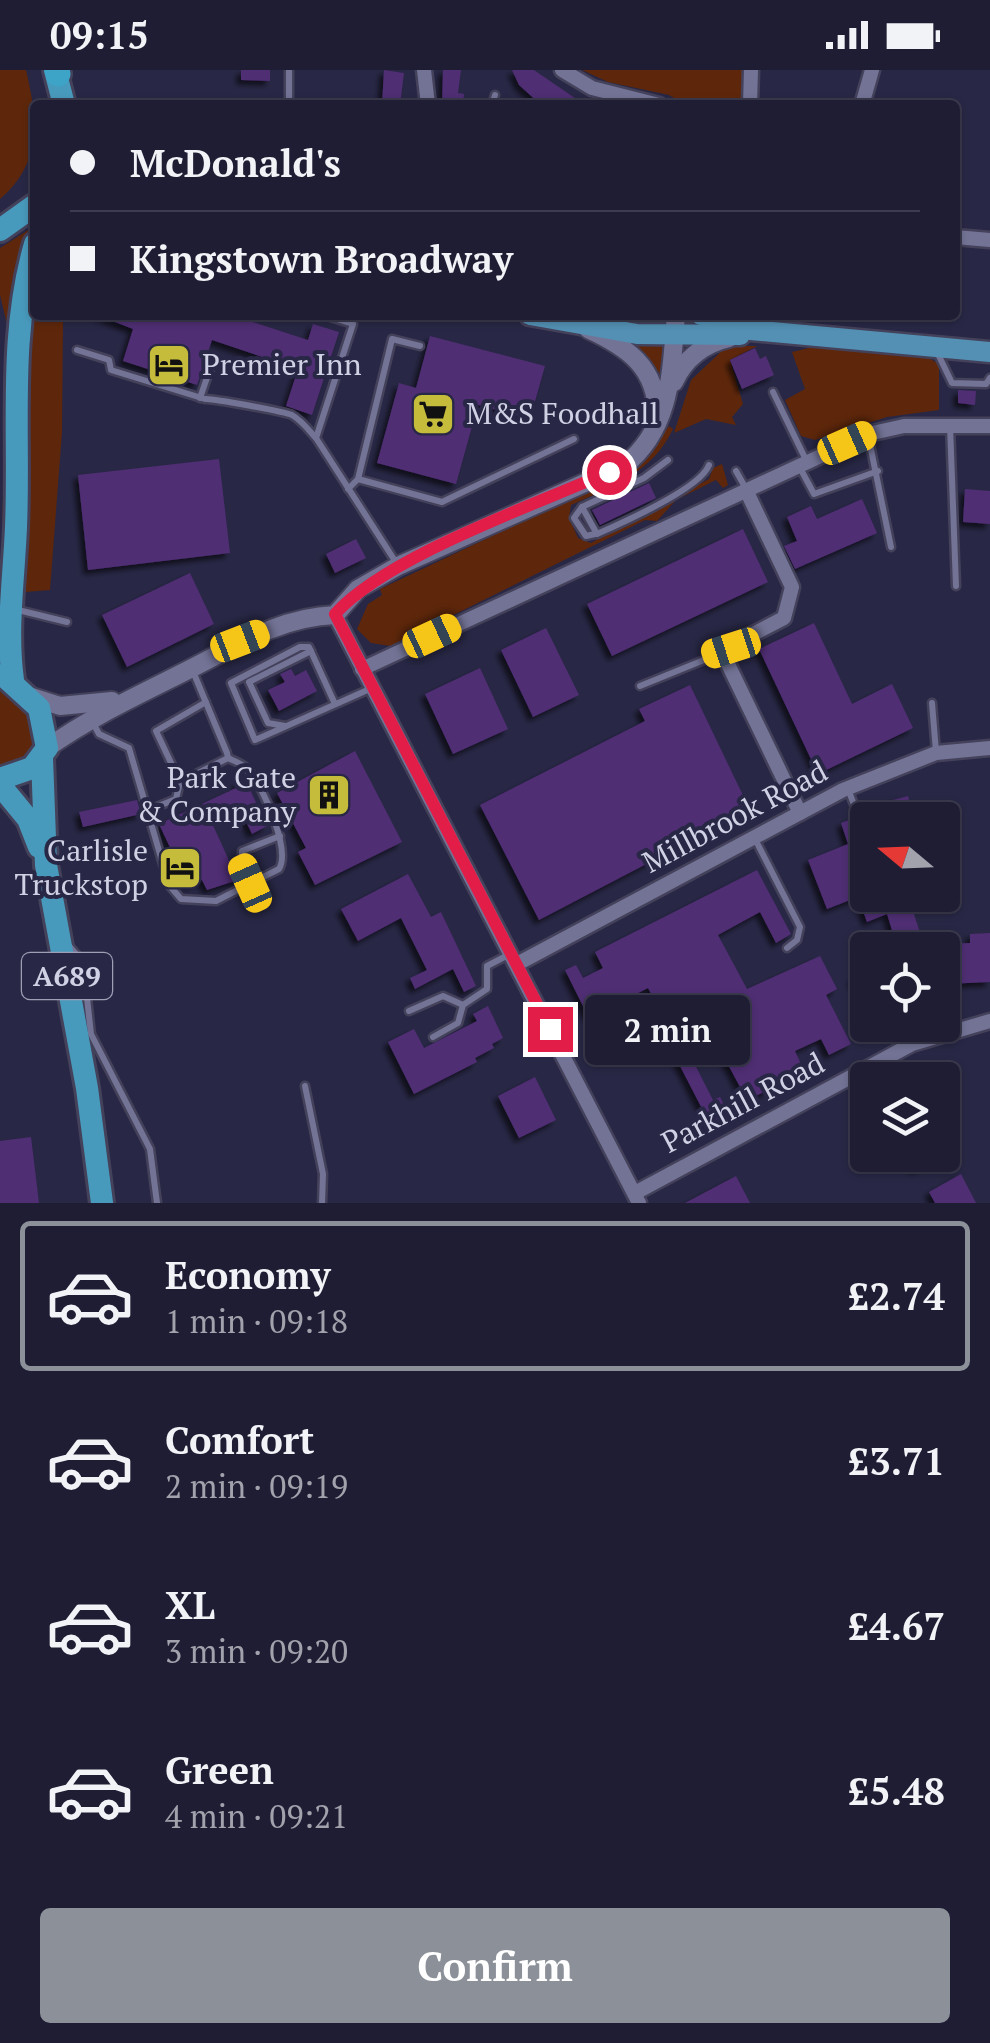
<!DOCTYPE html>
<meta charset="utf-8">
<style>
:root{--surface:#1e1d34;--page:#26263c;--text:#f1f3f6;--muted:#a1a2ac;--line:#3c3b4f;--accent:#8c9099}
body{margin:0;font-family:"PT Serif",serif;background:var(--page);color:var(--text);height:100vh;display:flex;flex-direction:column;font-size:38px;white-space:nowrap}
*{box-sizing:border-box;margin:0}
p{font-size:32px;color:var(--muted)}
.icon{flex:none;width:55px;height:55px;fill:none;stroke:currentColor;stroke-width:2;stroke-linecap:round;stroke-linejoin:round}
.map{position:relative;height:1133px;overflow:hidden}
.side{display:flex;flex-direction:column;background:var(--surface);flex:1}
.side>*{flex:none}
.top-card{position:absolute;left:30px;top:30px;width:930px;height:220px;border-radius:10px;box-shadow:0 2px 8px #0004,0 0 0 2px var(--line);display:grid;align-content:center;height:220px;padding:0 40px;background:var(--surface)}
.needle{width:65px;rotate:289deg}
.buttons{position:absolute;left:850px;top:732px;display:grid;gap:20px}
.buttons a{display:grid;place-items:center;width:110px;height:110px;border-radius:10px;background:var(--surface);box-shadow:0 2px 8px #0004,0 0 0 2px var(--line);font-size:50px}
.end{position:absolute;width:45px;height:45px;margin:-22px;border:12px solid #e11d48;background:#fff;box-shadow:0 0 0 5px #fff}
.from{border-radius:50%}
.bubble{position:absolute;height:70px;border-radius:10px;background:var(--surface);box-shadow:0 2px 8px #0004,0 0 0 2px var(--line);font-size:32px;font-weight:700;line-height:70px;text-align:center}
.car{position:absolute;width:30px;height:60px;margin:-30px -15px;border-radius:12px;box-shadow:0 0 8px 2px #0007;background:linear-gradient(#f5c518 24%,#345 0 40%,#f5c518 0 76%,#345 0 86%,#f5c518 0)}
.top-card b{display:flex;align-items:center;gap:35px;height:95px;font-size:38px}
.top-card b+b{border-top:2px solid var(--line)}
.top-card i{width:25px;height:25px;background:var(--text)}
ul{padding:18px 0 0;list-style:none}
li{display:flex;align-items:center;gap:30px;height:150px;margin:0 20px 15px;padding:0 20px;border:5px solid transparent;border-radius:10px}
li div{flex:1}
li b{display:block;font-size:38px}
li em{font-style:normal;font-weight:700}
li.selected{border-color:var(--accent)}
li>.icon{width:90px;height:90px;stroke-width:1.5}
.primary-button{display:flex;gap:20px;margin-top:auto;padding:20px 40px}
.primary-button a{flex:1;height:115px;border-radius:10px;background:var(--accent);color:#fff;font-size:40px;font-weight:700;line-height:115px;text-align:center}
.status{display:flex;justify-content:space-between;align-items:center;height:70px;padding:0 50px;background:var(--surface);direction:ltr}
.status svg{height:28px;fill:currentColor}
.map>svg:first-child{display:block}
.green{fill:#5e270b}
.building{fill:#502d73;filter:url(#shadow)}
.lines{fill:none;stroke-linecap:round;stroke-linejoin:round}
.service-casing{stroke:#44415b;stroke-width:11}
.minor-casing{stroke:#44415b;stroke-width:19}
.tertiary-casing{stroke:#44415b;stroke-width:22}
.primary-casing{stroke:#44415b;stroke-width:25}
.trunk-casing{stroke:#44415b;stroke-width:28}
.motorway-casing{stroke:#44415b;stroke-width:30}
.service{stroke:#737396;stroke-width:6}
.minor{stroke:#737396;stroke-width:14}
.tertiary{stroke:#737396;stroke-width:18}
.primary{stroke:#5390b3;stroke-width:20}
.trunk{stroke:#489abd;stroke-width:22}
.motorway{stroke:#3da4c7;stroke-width:25}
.route{stroke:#e11d48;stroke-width:12}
.labels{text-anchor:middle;stroke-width:8;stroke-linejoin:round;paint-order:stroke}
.shield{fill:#282745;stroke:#9e9eb5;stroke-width:2.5}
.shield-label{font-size:28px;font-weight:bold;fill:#d1d1e5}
.poi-label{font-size:30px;fill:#d1d1e5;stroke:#282745;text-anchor:start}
.street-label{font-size:30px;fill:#d1d1e5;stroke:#282745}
</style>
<div class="status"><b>09:15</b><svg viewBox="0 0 49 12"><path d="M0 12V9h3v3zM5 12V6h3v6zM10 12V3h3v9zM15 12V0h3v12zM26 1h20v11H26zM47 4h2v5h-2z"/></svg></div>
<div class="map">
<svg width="990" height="1133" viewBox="0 0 990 1133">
<defs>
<filter id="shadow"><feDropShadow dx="-4.5" dy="4.5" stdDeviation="2.5" flood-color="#0009"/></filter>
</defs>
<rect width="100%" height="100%" fill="#282745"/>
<g class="green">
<path d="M0 0H26C38 51 42 93 0 129Z"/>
<polygon points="582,0 746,0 745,35 686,35 669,25 608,12"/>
<polygon points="30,159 15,220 11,444 0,553 7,254 0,225 0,178"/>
<polygon points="35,230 35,245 63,245 62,362 50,520 25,522 27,307"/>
<polygon points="623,268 664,272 660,304 639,279"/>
<polygon points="727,276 757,276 730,290 743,334 732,347 736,355 706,349 674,363 691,310"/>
<polygon points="813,277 925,286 939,294 939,340 887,347 815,370 801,366 785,330 805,319 792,282"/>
<path d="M669 356 673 359C652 403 613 416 571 435L569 448 578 468 591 473 709 409 713 398 722 394 728 415 723 418 716 410 676 430 657 451 645 450 391 576 371 573 357 559 368 534 382 525 380 519 638 397Z"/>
<polygon points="0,617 27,638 37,666 22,692 0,698"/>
</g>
<g class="building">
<polygon points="241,0 270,0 270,11 241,10"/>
<polygon points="384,0 404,3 400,35 382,35"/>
<polygon points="443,0 461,0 458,23 464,24 463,35 442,35"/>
<polygon points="512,0 534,0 585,35 541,35 519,15"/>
<polygon points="97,245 231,245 308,270 313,254 339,262 312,345 286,336 298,299 212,270 197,315 123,291 133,259"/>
<polygon points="430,266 545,296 530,349 478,335 456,414 377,393 399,313 416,318"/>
<polygon points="755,278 760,289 766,286 774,305 742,319 730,290"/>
<polygon points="958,320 976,321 975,335 958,333"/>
<polygon points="219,389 230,483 88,500 78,405"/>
<polygon points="649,413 656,428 600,455 592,440"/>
<polygon points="965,419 990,421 990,454 963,452"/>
<polygon points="862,429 877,463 795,499 784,476 797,471 787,447 811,436 817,449"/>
<polygon points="743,459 768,512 612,586 587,534"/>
<polygon points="356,469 366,488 335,503 326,484"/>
<polygon points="190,503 214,554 127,597 102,545"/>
<polygon points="814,553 852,634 892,614 913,658 818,704 759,579"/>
<polygon points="546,558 579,625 533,647 501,580"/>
<polygon points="480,598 508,659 453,684 425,624"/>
<polygon points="291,599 295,606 306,600 317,621 279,641 268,620 285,612 280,604"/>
<polygon points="690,615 750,740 539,850 480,735 645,651 639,639"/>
<polygon points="355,681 402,772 315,815 298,782 306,778 277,723"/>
<polygon points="245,709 267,756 252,764 239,737 211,751 238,810 207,820 202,810 188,816 159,754 238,717 236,713"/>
<polygon points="908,726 912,740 926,736 930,750 886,750 897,744 893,730"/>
<polygon points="137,730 141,744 83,757 79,742"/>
<polygon points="852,749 858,763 868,763 868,825 895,825 902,844 913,841 925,878 898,880 887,844 867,852 858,827 827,839 808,790 848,774 841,753"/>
<polygon points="757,800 791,864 776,873 760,842 718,865 747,919 820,886 837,919 826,925 851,974 829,985 821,969 795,981 805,1003 747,1030 717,974 691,987 713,1030 720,1027 731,1048 712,1058 664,965 671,962 648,918 589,948 565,900 576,895 583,908 603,898 595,882"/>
<polygon points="408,804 431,847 441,842 476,916 464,922 453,899 415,919 410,908 427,900 401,848 358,871 341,839"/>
<polygon points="990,863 990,912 946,914 944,874 970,873 970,864"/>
<polygon points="868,900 868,936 852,909"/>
<polygon points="488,936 503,968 492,974 494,978 475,988 477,992 414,1024 388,972 414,959 424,978 477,951 473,944"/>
<polygon points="535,1007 556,1050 519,1068 498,1026"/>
<polygon points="31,1067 39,1133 0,1133 0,1071"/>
<polygon points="906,1085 942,1085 915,1100"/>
<polygon points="961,1104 976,1133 935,1133 929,1122"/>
<polygon points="736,1106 750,1133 685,1133"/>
</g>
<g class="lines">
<g class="service-casing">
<g id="service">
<polyline points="289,0 289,35"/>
<polyline points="492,35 495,25"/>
<polyline points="324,245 353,254 316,368 397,494"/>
<path d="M77 280 109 290 111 300 205 329C212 328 286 342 292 345 301 350 308 359 315 367"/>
<polyline points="938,284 952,313 986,314 990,308"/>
<polyline points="773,322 806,390"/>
<polyline points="200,328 212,293"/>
<polyline points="950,355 956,516"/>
<polyline points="868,365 891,477"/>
<path d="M668 390 644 408 582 437 597 464C622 453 701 418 709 395"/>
<polyline points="799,396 814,424 878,401"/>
<polyline points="736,401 745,417"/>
<polyline points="358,409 392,269 420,276"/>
<polyline points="348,419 358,409 442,432 574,369"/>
<polyline points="582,437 574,448 586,466 595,464"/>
<polyline points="14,539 67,552"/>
<polyline points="192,599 227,683 228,688 180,712 156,661 206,632"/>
<polyline points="640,616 731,579"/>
<polyline points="932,633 936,682"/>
<polyline points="335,634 309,577 300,577 231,613 255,670 372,618"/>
<path d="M92 651 99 664 129 678 169 815 181 829 216 831 279 799C291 780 263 717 249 700 243 694 235 691 228 688"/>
<polyline points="285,656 268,653 249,612 311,581"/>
<polyline points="848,719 863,758"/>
<polyline points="149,740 176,729 180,712"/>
<polyline points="755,769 800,857 797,870 787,878"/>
<polyline points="250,813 242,795 242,781 280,766"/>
<polyline points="70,877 83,892 91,964 150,1079 157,1133"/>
<polyline points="409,941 443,926 463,935"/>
<polyline points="433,967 458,953 463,935 487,919 487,896 510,884"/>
<polyline points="305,1016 323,1104 322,1133"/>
</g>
</g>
<g class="minor-casing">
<g id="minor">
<polyline points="424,0 428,35"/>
<polyline points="562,0 592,18 659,35"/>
<polyline points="750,35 751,0"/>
<polyline points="862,35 872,0"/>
<polyline points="955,167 990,170"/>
<polyline points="746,420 792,517 784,548 734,574 727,592 800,743"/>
<polyline points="335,545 639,1133"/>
<polyline points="362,599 868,364 904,356 990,356"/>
<polyline points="517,894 843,720 936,683 990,678"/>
<polyline points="635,1123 912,974 990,951"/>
</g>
</g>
<g class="tertiary-casing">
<g id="tertiary">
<path d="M588 259C627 277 657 297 657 345"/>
<path d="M674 312C685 288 703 274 729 268"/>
<polyline points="32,627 60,636 112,631"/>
<path d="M47 678C92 646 141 624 190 599 237 575 281 547 335 545L358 519 398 496 625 395C672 357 671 301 676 245"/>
</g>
</g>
<g class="primary-casing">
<g id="primary">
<polyline points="530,245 637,264 740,265"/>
<polyline points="701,245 751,260 990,282"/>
</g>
</g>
<g class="trunk-casing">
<g id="trunk">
<polyline points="55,0 64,35"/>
<polyline points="0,160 35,135"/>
<path d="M13 610C6 559 14 508 16 457 20 362 8 267 35 174"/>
<polyline points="42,688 46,795 87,1018 102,1133"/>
<polyline points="0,709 32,698 47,678 39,638 3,605"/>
<polyline points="0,715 28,749 39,777"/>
</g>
</g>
<g class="motorway-casing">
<polyline id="motorway" points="57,0 58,4"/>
</g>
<use href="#service" class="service"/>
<use href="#minor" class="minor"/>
<use href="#tertiary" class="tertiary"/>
<use href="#primary" class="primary"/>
<use href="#trunk" class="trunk"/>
<use href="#motorway" class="motorway"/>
</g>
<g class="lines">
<path class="route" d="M550 959 335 544C388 486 532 436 609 402"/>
</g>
<defs>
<g id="hotel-square" transform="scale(2.25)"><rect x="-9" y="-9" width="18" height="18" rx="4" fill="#c6bc3c" stroke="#282745"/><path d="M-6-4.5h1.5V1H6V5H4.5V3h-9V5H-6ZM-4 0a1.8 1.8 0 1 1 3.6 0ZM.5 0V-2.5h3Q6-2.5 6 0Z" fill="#111"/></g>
<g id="supermarket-square" transform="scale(2.25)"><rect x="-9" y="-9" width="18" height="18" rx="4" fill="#c6bc3c" stroke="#282745"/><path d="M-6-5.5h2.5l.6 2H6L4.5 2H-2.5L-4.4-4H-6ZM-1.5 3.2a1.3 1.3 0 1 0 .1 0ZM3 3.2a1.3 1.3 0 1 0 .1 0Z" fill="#111"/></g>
<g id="building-square" transform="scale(2.25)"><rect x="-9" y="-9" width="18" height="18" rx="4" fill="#c6bc3c" stroke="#282745"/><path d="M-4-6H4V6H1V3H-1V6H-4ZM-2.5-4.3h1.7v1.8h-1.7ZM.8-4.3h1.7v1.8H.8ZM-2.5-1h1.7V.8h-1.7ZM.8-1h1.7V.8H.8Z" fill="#111"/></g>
</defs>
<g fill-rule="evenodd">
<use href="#hotel-square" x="169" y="295"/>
<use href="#supermarket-square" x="433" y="344"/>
<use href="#building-square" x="329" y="725"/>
<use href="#hotel-square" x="180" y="798"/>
</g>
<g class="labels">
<rect class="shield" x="22" y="883" width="90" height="46" rx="8"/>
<g class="shield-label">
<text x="67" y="916">A689</text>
</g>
<g class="poi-label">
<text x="202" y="305">Premier Inn</text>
<text x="466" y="354">M&amp;S Foodhall</text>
<text x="296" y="718" text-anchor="end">Park Gate<tspan x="296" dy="34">&amp; Company</tspan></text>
<text x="148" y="791" text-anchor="end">Carlisle<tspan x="148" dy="34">Truckstop</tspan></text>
</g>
<g class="street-label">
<text transform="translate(735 747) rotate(-28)" y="10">Millbrook Road</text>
<text transform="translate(743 1033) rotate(-28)" y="10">Parkhill Road</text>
</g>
</g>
</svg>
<div class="buttons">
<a><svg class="needle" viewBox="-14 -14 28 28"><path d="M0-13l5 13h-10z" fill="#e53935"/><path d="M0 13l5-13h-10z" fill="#a1a2ac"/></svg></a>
<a><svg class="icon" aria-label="locate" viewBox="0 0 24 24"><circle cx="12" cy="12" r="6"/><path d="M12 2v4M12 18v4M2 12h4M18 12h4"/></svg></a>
<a><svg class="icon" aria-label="layers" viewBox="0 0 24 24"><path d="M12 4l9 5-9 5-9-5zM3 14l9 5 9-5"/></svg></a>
</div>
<i class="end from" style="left:609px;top:402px"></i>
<i class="end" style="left:550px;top:959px"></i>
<div class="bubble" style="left:585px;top:925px;width:165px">2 min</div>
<i class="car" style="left:847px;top:373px;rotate:66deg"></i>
<i class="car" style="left:432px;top:566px;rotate:65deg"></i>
<i class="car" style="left:240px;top:571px;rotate:69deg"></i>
<i class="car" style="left:731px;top:578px;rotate:252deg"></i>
<i class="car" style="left:250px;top:813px;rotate:336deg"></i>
<div class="top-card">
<b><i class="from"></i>McDonald's</b>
<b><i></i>Kingstown Broadway</b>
</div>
</div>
<section class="side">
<ul>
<li class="selected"><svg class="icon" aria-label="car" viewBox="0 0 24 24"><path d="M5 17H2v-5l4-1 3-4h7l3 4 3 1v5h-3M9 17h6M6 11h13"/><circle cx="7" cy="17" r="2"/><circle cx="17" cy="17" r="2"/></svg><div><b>Economy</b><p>1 min · 09:18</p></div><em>£2.74</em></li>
<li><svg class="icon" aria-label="car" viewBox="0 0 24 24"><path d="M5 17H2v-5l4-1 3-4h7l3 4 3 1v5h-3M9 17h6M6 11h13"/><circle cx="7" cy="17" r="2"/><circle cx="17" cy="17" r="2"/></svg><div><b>Comfort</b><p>2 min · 09:19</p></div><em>£3.71</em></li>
<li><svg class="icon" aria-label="car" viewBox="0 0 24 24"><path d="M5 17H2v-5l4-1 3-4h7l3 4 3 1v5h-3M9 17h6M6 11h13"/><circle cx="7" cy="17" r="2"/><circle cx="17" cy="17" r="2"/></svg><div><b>XL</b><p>3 min · 09:20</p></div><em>£4.67</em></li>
<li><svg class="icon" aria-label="car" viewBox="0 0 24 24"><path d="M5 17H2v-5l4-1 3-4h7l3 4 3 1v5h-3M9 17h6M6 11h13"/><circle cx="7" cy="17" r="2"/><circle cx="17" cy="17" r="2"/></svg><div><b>Green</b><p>4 min · 09:21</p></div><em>£5.48</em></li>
</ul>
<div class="primary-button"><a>Confirm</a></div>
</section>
